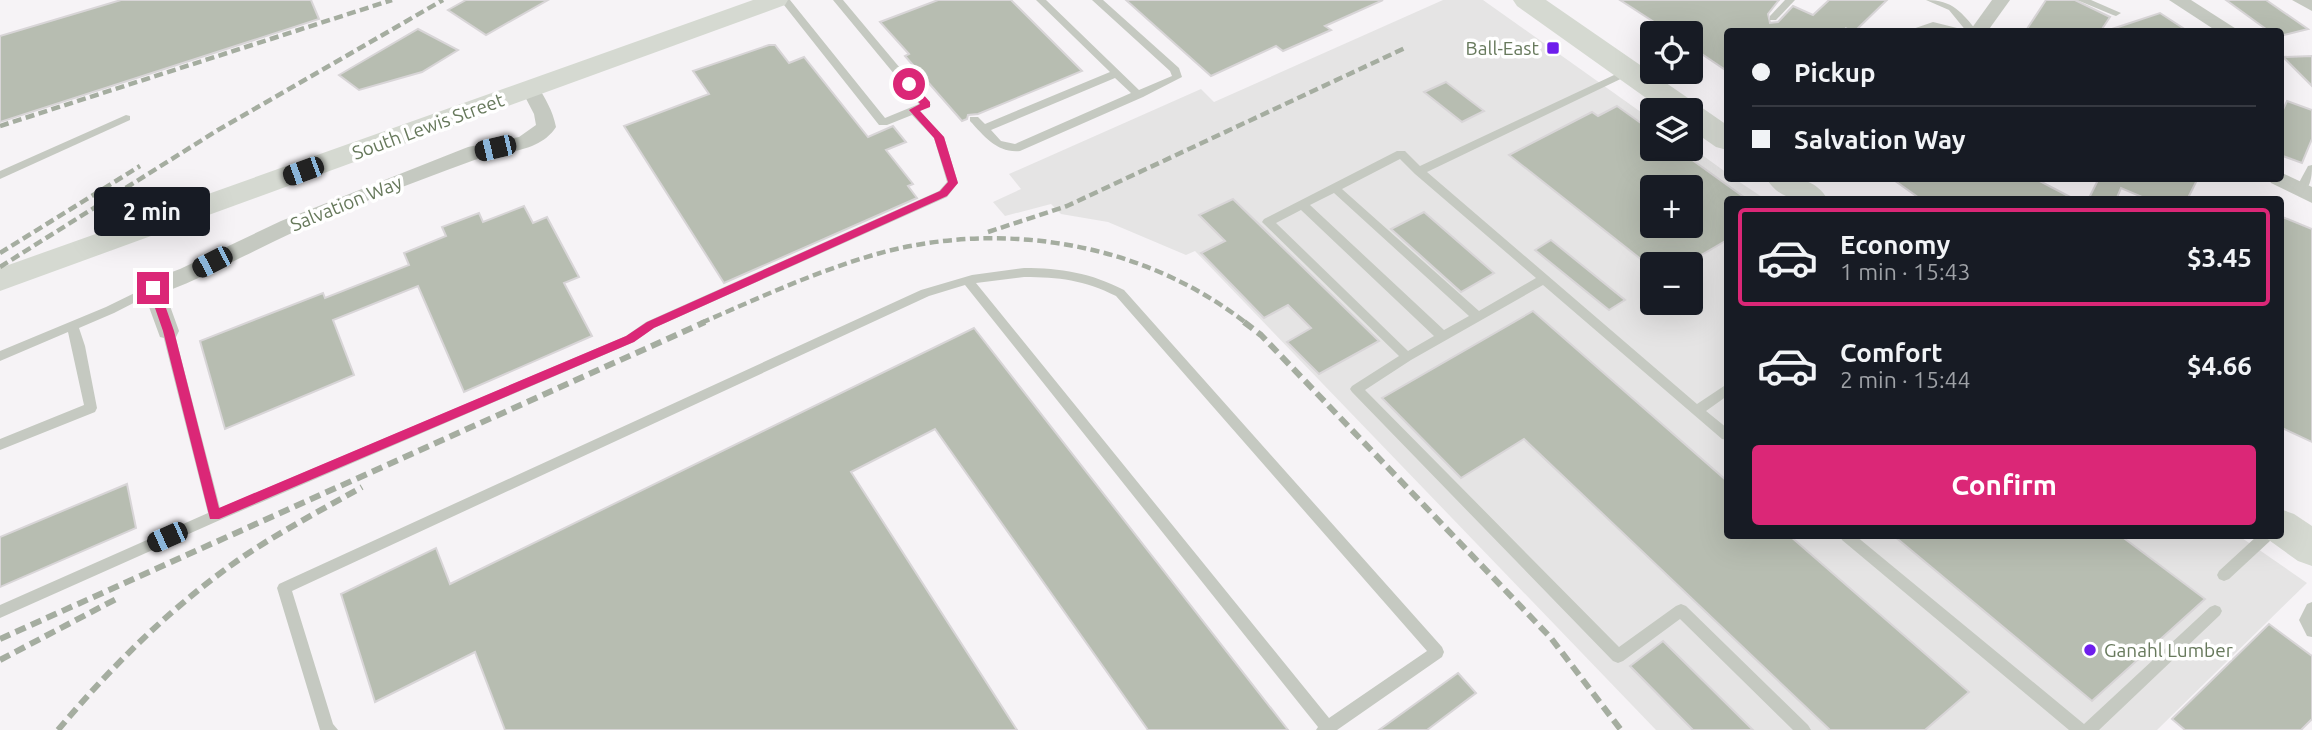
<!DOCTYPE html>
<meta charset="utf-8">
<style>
:root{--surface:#171b24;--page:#242831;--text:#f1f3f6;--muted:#9ea1a6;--line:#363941;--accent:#db2777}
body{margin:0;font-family:Ubuntu,sans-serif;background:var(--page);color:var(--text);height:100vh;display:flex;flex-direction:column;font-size:26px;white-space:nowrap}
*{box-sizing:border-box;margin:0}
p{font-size:23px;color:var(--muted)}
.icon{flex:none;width:38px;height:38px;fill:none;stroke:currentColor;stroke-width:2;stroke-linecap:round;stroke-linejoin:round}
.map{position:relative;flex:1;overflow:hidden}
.details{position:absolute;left:1724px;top:196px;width:560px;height:343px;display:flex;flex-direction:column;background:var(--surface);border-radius:7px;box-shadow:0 7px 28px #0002}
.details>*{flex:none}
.guide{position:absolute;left:1724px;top:28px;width:560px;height:154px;border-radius:7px;box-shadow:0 7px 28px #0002;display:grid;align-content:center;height:154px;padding:0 28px;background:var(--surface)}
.buttons{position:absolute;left:1640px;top:21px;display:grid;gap:14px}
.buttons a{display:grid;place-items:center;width:63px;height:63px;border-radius:7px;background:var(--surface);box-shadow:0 7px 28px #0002;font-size:35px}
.end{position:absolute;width:32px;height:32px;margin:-16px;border:9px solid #db2777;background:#fff;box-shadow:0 0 0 4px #fff}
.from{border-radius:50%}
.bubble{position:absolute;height:49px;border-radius:7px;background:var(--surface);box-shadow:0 7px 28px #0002;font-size:23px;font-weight:600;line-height:49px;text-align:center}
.car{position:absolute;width:21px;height:42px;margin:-21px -10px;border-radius:9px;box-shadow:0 0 5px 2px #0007;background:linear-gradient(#222 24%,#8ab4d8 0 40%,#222 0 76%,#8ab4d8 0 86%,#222 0)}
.guide b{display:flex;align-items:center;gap:24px;height:66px;font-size:26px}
.guide b+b{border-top:2px solid var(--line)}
.guide i{width:18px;height:18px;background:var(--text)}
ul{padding:12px 0 0;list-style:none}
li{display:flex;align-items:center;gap:21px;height:98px;margin:0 14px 10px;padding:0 14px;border:4px solid transparent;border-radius:7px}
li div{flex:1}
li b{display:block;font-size:26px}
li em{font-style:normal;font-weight:600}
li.on{border-color:var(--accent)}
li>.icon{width:63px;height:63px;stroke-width:1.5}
.primary-button{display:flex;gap:14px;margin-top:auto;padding:14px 28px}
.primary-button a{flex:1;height:80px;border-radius:7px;background:var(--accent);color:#fff;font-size:28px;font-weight:600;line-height:80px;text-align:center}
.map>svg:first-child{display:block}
.built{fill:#e5e4e4;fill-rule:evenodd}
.building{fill:#b7bdb1;stroke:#d8d5d7;stroke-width:2;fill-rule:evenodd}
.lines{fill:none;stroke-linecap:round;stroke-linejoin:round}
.service{fill:#c5c9c1;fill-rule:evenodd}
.minor{fill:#c5c9c1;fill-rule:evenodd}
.secondary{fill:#d5d9d1;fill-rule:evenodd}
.primary{fill:#d5d9d1;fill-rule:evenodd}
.rail-far1{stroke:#a5ada0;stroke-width:4.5;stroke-dasharray:9 4.5;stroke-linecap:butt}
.rail{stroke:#a5ada0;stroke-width:6;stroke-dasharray:11 6;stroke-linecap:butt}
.route{fill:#db2777}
.poi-dot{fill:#6e1dec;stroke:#fff;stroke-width:2.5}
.labels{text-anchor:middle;stroke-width:7;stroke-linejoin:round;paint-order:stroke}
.poi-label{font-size:19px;fill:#67795c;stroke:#fff;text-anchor:end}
.street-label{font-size:19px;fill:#67795c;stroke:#fff}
</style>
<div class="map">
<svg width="2312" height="730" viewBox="0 0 2312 730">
<rect width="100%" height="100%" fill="#f6f3f6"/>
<path class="built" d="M1443 0H1483L1652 120V149L1691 147 1727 173V178L1735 179 1765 199 1727 200V536H2239L2307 583 2157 730H1656L1195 251 1186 255 1108 222 1061 214 1051 204 1005 216 993 202 1021 189 1009 174 1201 89 1214 102ZM1652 187H1690V226H1652ZM1652 264H1690V303H1652Z"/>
<g class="building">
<polygon points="121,0 311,0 319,19 0,122 0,36"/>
<polygon points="466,0 548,0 486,35 448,10"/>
<polygon points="938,0 1011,0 1082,71 978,114 968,115 967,119 962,121 905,56 909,54 880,22"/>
<polygon points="1126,0 1383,0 1325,26 1331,30 1283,51 1276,46 1211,76"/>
<polygon points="1620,0 1779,0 1768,14 1770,23 1778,22 1793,6 1813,15 1829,0 1887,0 1854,32 1845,28 1849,32 1727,32 1727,71 1690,46 1690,33 1671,33"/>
<polygon points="2046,0 2075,0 2110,17 2100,32 2025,32"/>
<polygon points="2226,0 2266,0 2308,29 2280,36 2280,32 2270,32"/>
<polygon points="2160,13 2189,32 2113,32 2112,29"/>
<polygon points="418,29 458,50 422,72 359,90 339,75"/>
<polygon points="769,45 775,45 789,63 804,57 868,137 893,126 906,142 886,150 913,184 908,186 917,198 724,283 624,126 709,94 693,71"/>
<polygon points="2312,56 2312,86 2283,57"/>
<polygon points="1446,82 1484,111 1462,122 1424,92"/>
<polygon points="2287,101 2312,110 2312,139 2302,163 2280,155 2280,116"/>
<path d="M1617 106 1652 131V149H1677L1748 200H1727V240L1686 264H1647L1509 155 1592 112 1598 116ZM1652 187H1690V226H1652Z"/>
<polygon points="1891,178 2034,178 2076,200 1922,200"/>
<polygon points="2099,178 2198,178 2187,200 2149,200 2121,188 2116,200 2088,200"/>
<polygon points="1233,199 1311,275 1379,341 1319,374 1287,342 1311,328 1288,305 1264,318 1201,253 1225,241 1199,215"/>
<polygon points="524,206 533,223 547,217 579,277 564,283 592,336 464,392 418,286 333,320 354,375 225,429 200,341 323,293 325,298 409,265 404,253 446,236 442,227 479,213 483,222"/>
<polygon points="1424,212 1494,273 1461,292 1391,229"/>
<polygon points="2280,216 2312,229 2312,442 2280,427"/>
<polygon points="1551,240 1625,300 1609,310 1535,250"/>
<polygon points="1533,311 1727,481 1727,536 1790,536 1969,692 1925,730 1830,730 1524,439 1461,478 1382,398"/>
<polygon points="974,328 1288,730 1148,730 935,429 851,472 1017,730 505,730 475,652 375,702 341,594 436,548 450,584"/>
<polygon points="127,484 136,528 0,587 0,537"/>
<polygon points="1894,536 2121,536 2205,599 2092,701"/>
<polygon points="2269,624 2312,656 2312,719 2301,730 2185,730 2172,719"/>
<polygon points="1663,641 1753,730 1693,730 1630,666"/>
<polygon points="1458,673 1476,693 1427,730 1379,730"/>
</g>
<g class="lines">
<g class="service">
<polygon points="780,0 790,0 885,118 919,104 833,0 843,0 931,105 920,111 944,137 958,183 947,197 654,328 634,342 220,520 0,618 0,605 208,513 162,331 164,328 172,328 174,331 220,508 626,336 646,322 939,191 947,182 934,138 912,115 887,125 879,125"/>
<path d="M1036 0H1046L1139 90 1172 76 1170 71 1092 0H1103L1179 68 1182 77 1143 97 1020 151C997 153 985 137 970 121V117H978L985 124 1110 72ZM1115 78 1131 93 1015 144 1001 141 991 130Z"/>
<polygon points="1785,0 1795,0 1776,20 1770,20 1770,16"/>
<path d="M1926 0C1953 0 1961 12 1978 32H1967L1949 10Z"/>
<polygon points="2077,0 2091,0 2121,13 2116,16 2113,15"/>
<polygon points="1933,22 1965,30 1967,32 1948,32 1933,28 1921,32 1904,32"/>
<path d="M1629 68 1633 69V73L1427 172 1697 404 1727 384V396L1706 411 1727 428V440L1722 439 1543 285 1411 360 1365 390 1619 647 1676 606 1681 604 1686 606 1808 725 1811 730H1793L1680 619 1623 661 1618 663 1613 661 1352 392 1350 389 1352 386 1399 356 1262 222 1264 219 1397 151H1405L1420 166ZM1400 159 1415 174 1536 278 1479 311 1342 189ZM1334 193 1469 316 1444 330 1310 205ZM1301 210 1434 336 1408 351 1276 223Z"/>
<polygon points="126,115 130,116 130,120 0,179 0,171"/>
<path d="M2312 165C2312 176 2311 189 2300 194L2296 193 2295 190 2308 166Z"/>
<path d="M1024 268C1061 268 1091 273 1124 290L1442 647 1444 652 1442 657 1337 730H1316L1318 727 965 285 929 296 292 591 333 724 338 730H320L277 588 279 584 921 290 972 275ZM1024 277C1059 277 1084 280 1116 296L1427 651 1329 718 976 283Z"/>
<polygon points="153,284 159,288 157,291 114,313 79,328 85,346 97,408 95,412 0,450 0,439 84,405 68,332 0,361 0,351 106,307"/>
<polygon points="1840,536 1856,536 2084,724 2210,607 2215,605 2220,607 2222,611 2220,615 2099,730 2069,730 1842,540"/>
<polygon points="2257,536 2273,536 2271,540 2229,579 2224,581 2219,579 2217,575 2219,571"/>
<polygon points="2312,602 2312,637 2307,636 2299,620 2307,604"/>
</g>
<g class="minor">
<polygon points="1992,0 2010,0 1987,32 1969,32"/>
<polygon points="2169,0 2191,0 2241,32 2218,32"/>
<polygon points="2292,0 2312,0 2312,11"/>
<path d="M530 83 537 85C545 98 553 111 556 127 538 155 497 151 469 162 411 183 352 206 296 231 252 251 210 275 165 292L179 331 176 337 168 339 160 337 142 288 145 282 180 269 281 221 468 147 519 137 536 125 534 114 521 89 523 85Z"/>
<polygon points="2280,172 2312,187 2312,203 2271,183 2268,178 2280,178"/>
</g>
<polygon class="secondary" points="753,0 788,0 785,5 0,291 0,268"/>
<g class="primary">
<polygon points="1513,0 1546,0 1727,125 1727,150 1716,147 1690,129 1690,110 1663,110 1517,6"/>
<path d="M1766 178C1791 178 1814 175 1828 200 1803 200 1781 203 1766 178Z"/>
<polygon points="2280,509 2294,514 2312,526 2312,566 2298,561 2266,538 2264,536 2280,536"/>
</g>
<g class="rail-far1">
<polyline points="0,126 392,0"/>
<polyline points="988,232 1067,206 1405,48"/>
<polyline points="0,253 140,166"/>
<polyline points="0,267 218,130 443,0"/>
<path d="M701 323C761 297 821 269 884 252 1008 220 1145 244 1246 323"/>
</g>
<g class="rail">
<polyline points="1244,322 1261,335 1551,638 1621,730"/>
<polyline points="0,639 705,322"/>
<polyline points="0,660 118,598"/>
<path d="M58 730C111 667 169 609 237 561 277 533 320 511 362 487"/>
</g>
</g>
<polygon class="route" points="906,82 912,82 930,102 930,107 920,111 944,137 958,183 947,196 654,328 634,342 219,519 210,519 163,331 148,288 149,285 153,284 159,288 174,331 219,508 626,336 647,322 940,191 948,182 934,138 909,110 920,104 906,86"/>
<g class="poi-dot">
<rect x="1546" y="41" width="14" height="14" rx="3.5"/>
<circle cx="2090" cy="650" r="7"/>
</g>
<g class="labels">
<g class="poi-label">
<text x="1539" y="55">Ball-East</text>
<text x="2104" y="657" text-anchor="start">Ganahl Lumber</text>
</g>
<g class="street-label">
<text transform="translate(428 126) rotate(-20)" y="7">South Lewis Street</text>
<text transform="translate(346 203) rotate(-22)" y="7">Salvation Way</text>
</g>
</g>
</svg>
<div class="buttons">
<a><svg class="icon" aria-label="locate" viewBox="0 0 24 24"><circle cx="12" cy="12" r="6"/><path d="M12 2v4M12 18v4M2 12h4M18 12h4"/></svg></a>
<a><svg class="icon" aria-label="layers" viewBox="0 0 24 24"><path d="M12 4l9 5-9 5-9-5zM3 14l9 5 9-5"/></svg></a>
<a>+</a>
<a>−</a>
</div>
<i class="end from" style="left:909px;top:84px"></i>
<i class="end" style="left:153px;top:288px"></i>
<div class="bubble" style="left:94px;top:187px;width:116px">2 min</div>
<i class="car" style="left:495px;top:148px;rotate:257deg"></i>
<i class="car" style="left:303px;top:171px;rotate:250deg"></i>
<i class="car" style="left:212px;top:262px;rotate:243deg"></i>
<i class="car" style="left:167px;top:537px;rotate:246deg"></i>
<div class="guide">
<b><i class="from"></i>Pickup</b>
<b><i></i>Salvation Way</b>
</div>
<section class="details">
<ul>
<li class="on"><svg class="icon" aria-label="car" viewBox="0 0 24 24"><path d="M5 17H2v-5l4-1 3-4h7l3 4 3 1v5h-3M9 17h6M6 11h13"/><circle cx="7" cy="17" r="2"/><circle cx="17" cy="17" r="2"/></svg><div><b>Economy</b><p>1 min · 15:43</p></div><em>$3.45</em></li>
<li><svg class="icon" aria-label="car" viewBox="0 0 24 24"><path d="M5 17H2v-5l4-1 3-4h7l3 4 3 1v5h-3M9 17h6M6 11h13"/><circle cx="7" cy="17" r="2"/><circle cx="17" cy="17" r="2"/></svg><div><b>Comfort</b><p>2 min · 15:44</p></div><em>$4.66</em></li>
</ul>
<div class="primary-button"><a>Confirm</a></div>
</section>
</div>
